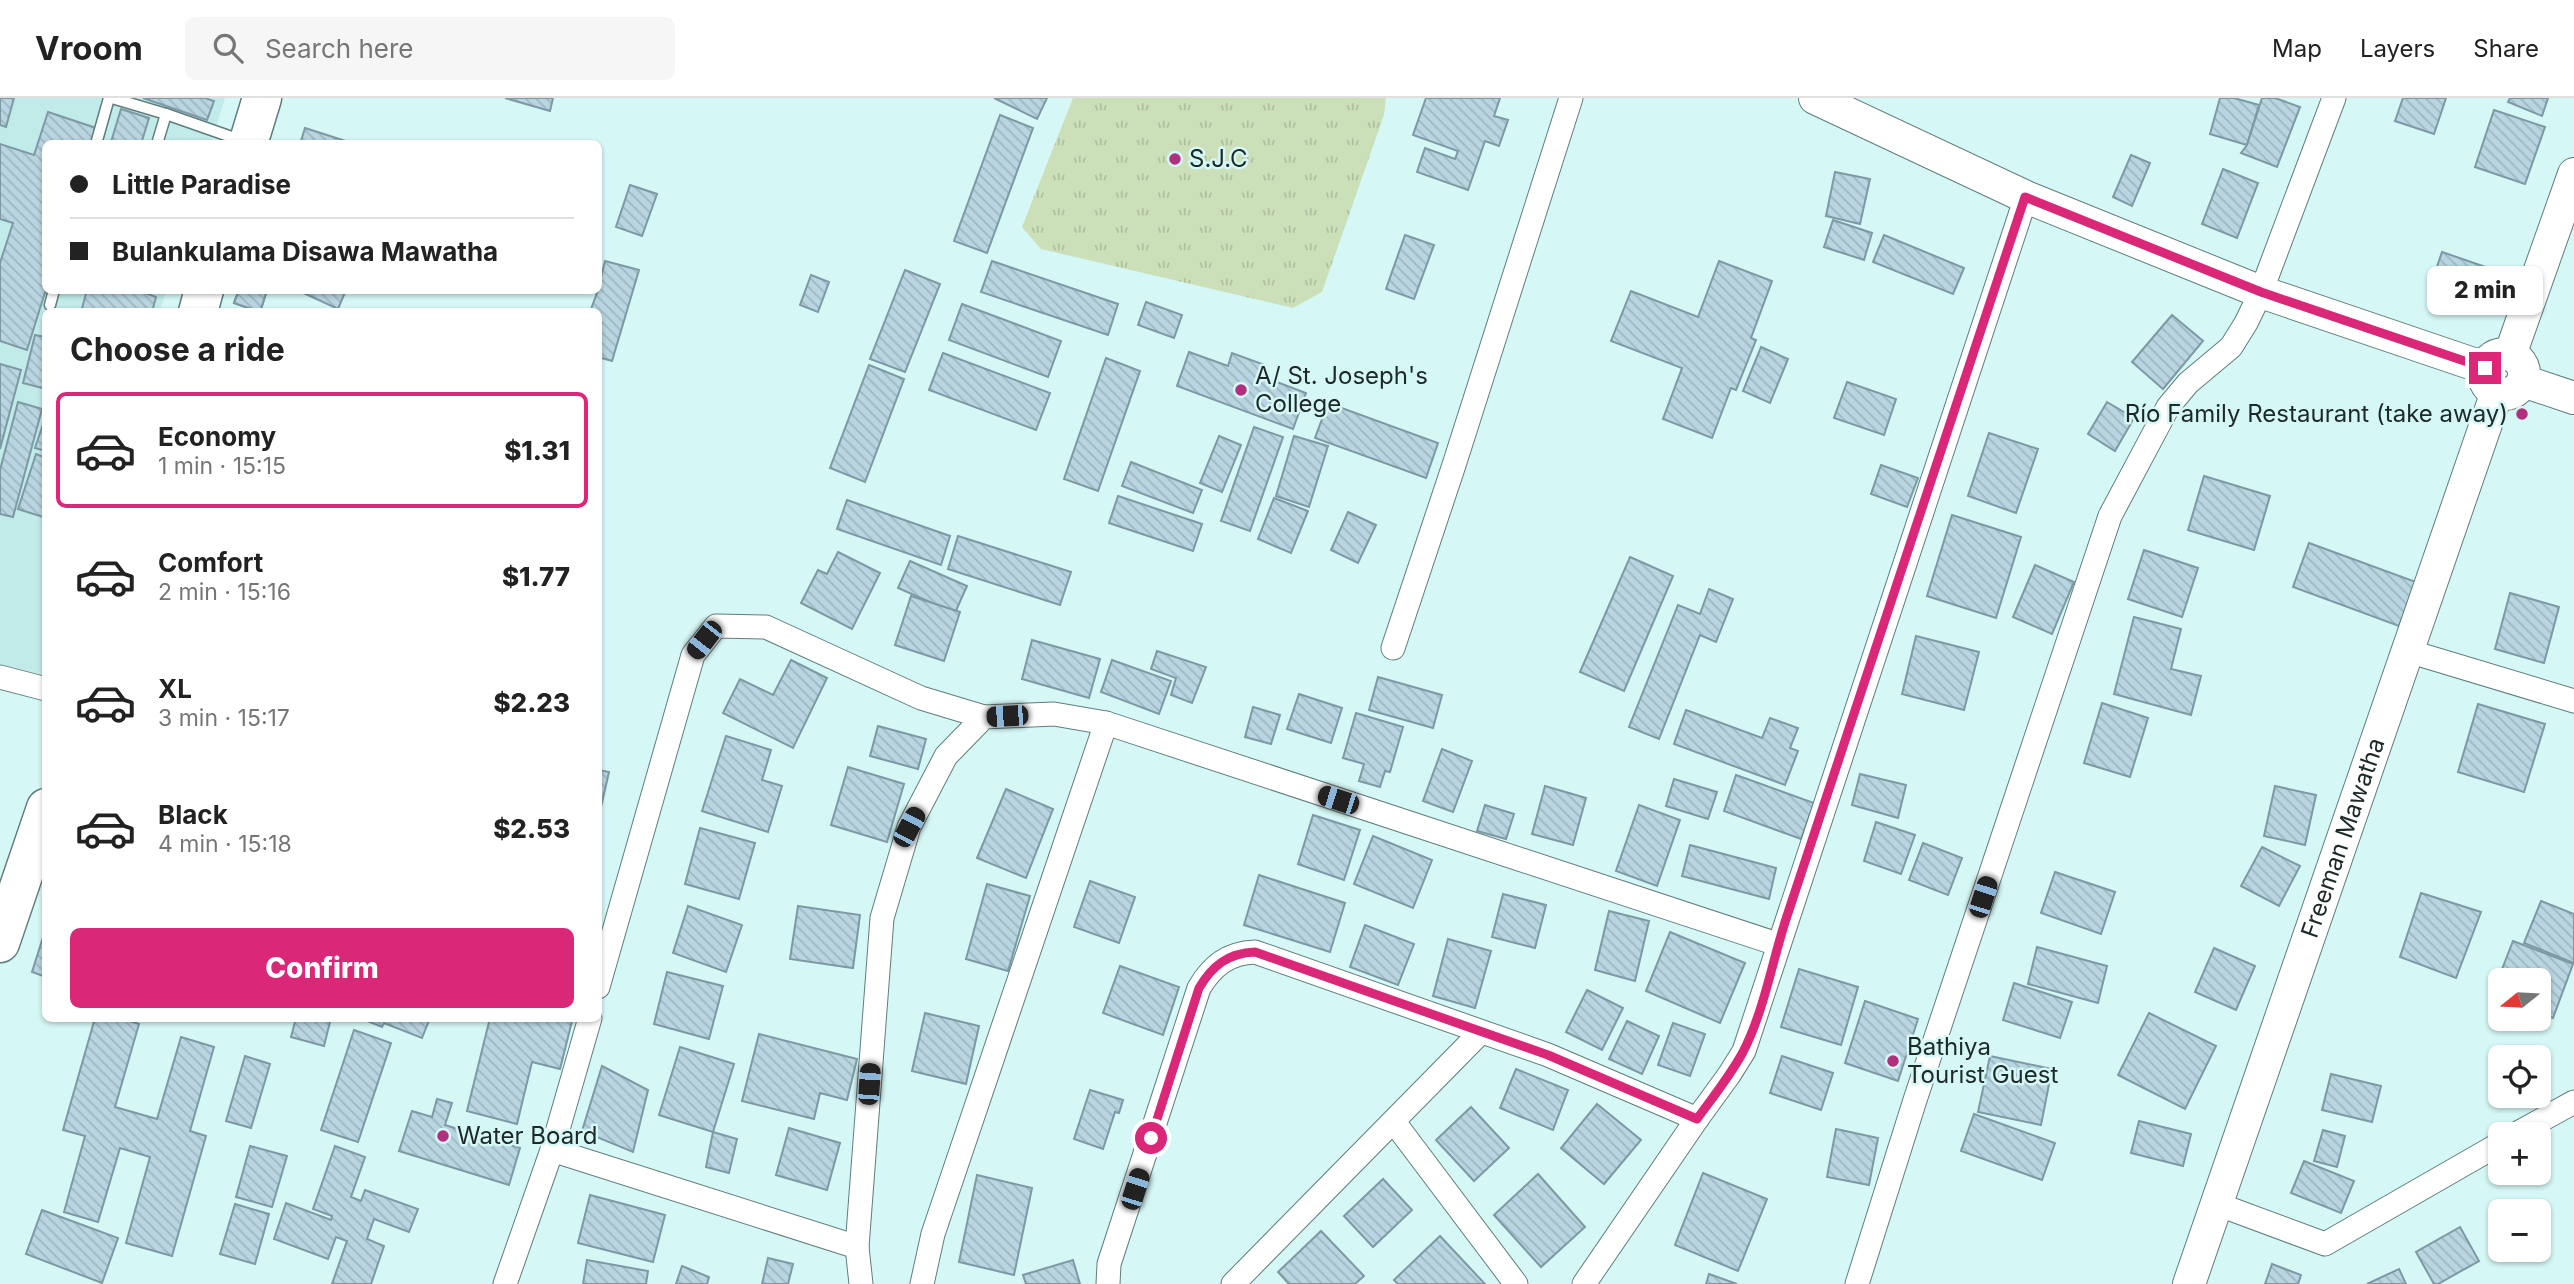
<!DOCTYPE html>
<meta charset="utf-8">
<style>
:root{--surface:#fff;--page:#f6f6f6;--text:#222;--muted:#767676;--line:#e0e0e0;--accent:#db2777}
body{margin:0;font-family:Inter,sans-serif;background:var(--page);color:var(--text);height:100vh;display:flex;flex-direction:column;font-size:26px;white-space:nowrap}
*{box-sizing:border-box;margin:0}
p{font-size:23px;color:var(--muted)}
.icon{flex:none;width:38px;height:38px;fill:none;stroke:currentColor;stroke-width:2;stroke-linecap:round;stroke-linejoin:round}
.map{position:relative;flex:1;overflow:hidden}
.side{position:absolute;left:42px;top:210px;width:560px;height:714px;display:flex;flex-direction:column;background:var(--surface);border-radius:10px;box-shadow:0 2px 5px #0004}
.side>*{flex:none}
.guide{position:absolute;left:42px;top:42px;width:560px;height:154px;border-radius:10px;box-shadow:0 2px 5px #0004;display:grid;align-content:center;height:154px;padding:0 28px;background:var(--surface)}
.needle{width:46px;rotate:252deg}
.tools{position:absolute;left:2488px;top:870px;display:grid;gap:14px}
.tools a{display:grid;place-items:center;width:63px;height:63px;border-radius:10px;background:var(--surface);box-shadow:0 2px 5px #0004;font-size:35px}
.end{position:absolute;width:32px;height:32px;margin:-16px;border:9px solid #db2777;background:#fff;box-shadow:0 0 0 4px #fff}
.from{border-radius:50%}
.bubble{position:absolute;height:49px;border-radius:10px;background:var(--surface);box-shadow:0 2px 5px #0004;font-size:23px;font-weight:800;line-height:49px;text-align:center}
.car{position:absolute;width:21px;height:42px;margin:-21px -10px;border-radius:9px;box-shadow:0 0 5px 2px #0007;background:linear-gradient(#222 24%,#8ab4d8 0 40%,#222 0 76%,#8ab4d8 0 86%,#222 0)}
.guide b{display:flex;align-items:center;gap:24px;height:66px;font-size:26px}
.guide b+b{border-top:2px solid var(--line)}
.guide i{width:18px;height:18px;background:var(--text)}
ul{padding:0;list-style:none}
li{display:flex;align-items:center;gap:21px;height:116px;margin:0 14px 10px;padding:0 14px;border:4px solid transparent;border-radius:10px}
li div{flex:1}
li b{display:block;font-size:26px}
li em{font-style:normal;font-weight:800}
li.current{border-color:var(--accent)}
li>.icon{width:63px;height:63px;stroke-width:1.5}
h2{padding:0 28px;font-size:32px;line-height:84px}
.primary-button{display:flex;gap:14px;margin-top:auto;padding:14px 28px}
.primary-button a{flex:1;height:80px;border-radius:10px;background:var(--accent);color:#fff;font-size:28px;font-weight:800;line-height:80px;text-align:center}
header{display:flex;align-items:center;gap:42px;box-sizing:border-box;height:98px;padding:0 35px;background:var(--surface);border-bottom:2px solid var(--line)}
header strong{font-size:33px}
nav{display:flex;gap:38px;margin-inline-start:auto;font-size:24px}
.search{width:490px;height:63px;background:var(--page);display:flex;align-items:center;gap:18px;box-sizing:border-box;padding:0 24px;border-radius:10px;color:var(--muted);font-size:26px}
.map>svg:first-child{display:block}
.built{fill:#c0ebe9}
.park{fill:url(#park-tufts)}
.building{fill:url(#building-back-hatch);stroke:#7d99a4;stroke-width:2}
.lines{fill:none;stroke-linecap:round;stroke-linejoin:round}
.lane-casing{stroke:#5f7e7d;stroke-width:13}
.street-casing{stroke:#5f7e7d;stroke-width:25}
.secondary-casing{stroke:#5f7e7d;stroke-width:34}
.highway-casing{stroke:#5f7e7d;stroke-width:41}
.lane{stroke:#fff;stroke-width:10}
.street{stroke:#fff;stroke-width:23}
.secondary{stroke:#fff;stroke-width:32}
.highway{stroke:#fff;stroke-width:38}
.route{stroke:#db2777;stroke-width:9}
.poi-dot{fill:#b0307e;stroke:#d5f7f5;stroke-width:2.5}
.labels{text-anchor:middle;stroke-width:5;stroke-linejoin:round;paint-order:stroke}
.poi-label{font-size:24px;fill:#1c2928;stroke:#d5f7f5;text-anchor:start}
.street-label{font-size:24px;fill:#1c2928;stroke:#d5f7f5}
</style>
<header>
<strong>Vroom</strong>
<div class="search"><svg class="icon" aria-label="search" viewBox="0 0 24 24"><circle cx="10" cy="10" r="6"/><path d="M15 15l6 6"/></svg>Search here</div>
<nav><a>Map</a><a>Layers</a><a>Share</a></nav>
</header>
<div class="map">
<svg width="2574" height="1186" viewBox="0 0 2574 1186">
<defs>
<pattern id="park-tufts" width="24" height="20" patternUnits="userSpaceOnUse" patternTransform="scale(1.75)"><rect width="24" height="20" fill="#cbe0b9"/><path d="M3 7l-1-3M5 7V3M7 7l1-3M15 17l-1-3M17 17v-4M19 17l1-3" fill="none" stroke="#aec09f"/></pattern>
<pattern id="building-back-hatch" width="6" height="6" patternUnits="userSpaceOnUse" patternTransform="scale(1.75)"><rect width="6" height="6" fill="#b8d5e1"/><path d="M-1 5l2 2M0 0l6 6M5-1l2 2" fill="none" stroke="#9eb7c1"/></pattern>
</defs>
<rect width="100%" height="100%" fill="#d5f7f5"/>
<polygon class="built" points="0,0 225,0 211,45 46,46 46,192 166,193 160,213 46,214 46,582 0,572"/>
<polygon class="park" points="1073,0 1386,0 1384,17 1322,194 1293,210 1041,151 1022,129"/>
<g class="building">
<polygon points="0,0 14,0 6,29 0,27"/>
<polygon points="143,0 205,0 214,3 207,22"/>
<polygon points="505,0 553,0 550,13"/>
<polygon points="994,0 1047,0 1037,21"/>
<polygon points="1426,0 1500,0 1494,18 1508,22 1499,48 1485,43 1468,92 1417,74 1425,50 1455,61 1458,53 1413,37"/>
<polygon points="2220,0 2234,0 2259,7 2247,47 2210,36"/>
<polygon points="2262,0 2275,0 2300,9 2277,69 2241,55 2247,47"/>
<polygon points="2403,0 2446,0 2434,36 2395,23"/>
<polygon points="2510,0 2548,0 2542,18 2508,4"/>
<polygon points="121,11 149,20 141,46 111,44"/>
<polygon points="2494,12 2545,29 2525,86 2475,69"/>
<polygon points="48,14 96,30 91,46 46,46 46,191 27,252 0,243 0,165 13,125 0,121 0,46 34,57"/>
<polygon points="1000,17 1033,30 987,155 954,143"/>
<polygon points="305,30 355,46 300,46"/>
<polygon points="2131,57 2150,65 2132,108 2113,99"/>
<polygon points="2223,71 2258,85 2237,140 2202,126"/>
<polygon points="1835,74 1870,81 1860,126 1826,118"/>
<polygon points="630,87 657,96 642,138 616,129"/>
<polygon points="1833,122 1872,135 1864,162 1824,149"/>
<polygon points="1405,137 1434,147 1414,201 1386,191"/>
<polygon points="1884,137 1964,170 1953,196 1873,164"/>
<polygon points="2442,154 2503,175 2490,216 2428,195"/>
<polygon points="605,163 639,172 612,263 598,259 598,214 590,214 598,192"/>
<polygon points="992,163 1118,206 1108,237 981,194"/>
<polygon points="1719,163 1772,183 1751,240 1756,242 1736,292 1731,290 1712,340 1663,321 1682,270 1611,243 1631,193 1698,219"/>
<polygon points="905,172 940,186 905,274 870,261"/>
<polygon points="811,177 829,184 818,214 800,207"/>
<polygon points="87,192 138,192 156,199 152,214 81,214"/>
<polygon points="239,192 267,192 260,214 234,205"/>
<polygon points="239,192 267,192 260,214 234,205"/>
<polygon points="239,192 267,192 260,214 234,205"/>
<polygon points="297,192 346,192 338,211"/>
<polygon points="1146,204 1182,217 1174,240 1138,227"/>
<polygon points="962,206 1061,243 1048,279 949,242"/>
<polygon points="2172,217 2203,243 2163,291 2132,264"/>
<polygon points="35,237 46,239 46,291 23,285"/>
<polygon points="1761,249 1788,261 1770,305 1743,293"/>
<polygon points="1189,254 1228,268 1232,255 1265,267 1261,278 1306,295 1293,331 1177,288"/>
<polygon points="943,255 1050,295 1036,332 929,292"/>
<polygon points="1106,260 1140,273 1098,393 1064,381"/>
<polygon points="0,266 21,272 0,351"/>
<polygon points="869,267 904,281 865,384 830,370"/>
<polygon points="1847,284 1896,301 1884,337 1834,320"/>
<polygon points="18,304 42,311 13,419 0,416 0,372"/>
<polygon points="2107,304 2134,320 2115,353 2088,336"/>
<polygon points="1328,305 1438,345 1426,380 1315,340"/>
<polygon points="46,317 46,353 35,350"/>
<polygon points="1254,329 1283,339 1250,433 1221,423"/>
<polygon points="1989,335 2038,351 2016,415 1968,398"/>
<polygon points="1219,338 1241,347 1222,394 1200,385"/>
<polygon points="1294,338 1328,348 1309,409 1276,398"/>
<polygon points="36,356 46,360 46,420 18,411"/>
<polygon points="1131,364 1202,392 1193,415 1122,388"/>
<polygon points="1881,367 1918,380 1907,409 1871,396"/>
<polygon points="2204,378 2270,398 2254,452 2188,432"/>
<polygon points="1118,398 1202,426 1193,453 1109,425"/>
<polygon points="1274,400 1308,413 1291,455 1258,441"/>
<polygon points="847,402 950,438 941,467 837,431"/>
<polygon points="1348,414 1376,427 1358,465 1331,452"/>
<polygon points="1952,417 2021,439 1996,520 1927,498"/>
<polygon points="958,438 1071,474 1060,507 948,471"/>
<polygon points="2309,445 2416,484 2399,528 2293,489"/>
<polygon points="2144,452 2198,470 2182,519 2128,501"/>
<polygon points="838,454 880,475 852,531 801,505 818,472 827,476"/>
<polygon points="1630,459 1673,478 1624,593 1580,574"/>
<polygon points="910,463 967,488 955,515 898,490"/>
<polygon points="2035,467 2074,484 2052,536 2013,519"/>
<polygon points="1709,491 1733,501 1716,544 1700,537 1659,641 1629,629 1678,507 1700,516"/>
<polygon points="2510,495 2559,509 2544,565 2495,551"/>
<polygon points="911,498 960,514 944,563 895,547"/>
<polygon points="2134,519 2181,531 2171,571 2201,578 2191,617 2114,596"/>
<polygon points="1916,538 1979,554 1964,612 1902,596"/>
<polygon points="1032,542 1100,561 1089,600 1022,581"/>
<polygon points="1157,553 1206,569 1192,605 1171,597 1176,580 1151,571"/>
<polygon points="791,562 827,580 793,650 723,615 740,581 773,597"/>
<polygon points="1112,562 1171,583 1159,616 1101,594"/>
<polygon points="1378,579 1442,597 1433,630 1369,612"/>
<polygon points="1299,596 1342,610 1331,645 1287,631"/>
<polygon points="2102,605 2148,620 2130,679 2084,665"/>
<polygon points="2478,606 2545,626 2524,694 2458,674"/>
<polygon points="1253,609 1280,617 1271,646 1245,639"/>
<polygon points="1686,612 1762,640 1770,620 1798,630 1790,650 1798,653 1785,687 1674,646"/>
<polygon points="1356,615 1403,629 1390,674 1385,673 1380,689 1359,683 1364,666 1343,660"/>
<polygon points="878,628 926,641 918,671 870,658"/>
<polygon points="726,638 771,652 762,682 782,688 768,734 702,713"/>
<polygon points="1442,651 1472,663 1453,714 1423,703"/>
<polygon points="848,669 904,686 887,744 831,727"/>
<polygon points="598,672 609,674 598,722"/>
<polygon points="1860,676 1906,687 1898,720 1852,707"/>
<polygon points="1736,677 1814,705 1801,741 1724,713"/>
<polygon points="1674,681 1717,694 1708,721 1666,708"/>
<polygon points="1545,688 1586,700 1573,747 1532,736"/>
<polygon points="2275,688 2316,697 2305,747 2264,738"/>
<polygon points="1006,691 1053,711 1026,780 977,760"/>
<polygon points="1485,707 1514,716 1506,741 1477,733"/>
<polygon points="1639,707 1680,722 1657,788 1616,773"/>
<polygon points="1313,717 1360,732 1344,782 1298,766"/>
<polygon points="1876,724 1915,737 1901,776 1864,763"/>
<polygon points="700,730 755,745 739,801 685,786"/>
<polygon points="1373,738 1432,762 1413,810 1354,786"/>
<polygon points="1923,745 1962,760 1948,797 1909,782"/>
<polygon points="1690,747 1776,770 1769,801 1682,778"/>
<polygon points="2262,749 2300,768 2279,808 2241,788"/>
<polygon points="2055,774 2115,794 2101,836 2041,815"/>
<polygon points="1259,777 1345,805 1330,854 1244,827"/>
<polygon points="1090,783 1135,799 1119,845 1074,829"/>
<polygon points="987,786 1030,798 1008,873 966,861"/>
<polygon points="2421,795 2481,814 2456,880 2400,859"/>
<polygon points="1503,796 1546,807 1535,850 1492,839"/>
<polygon points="2541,803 2574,816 2574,865 2524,845"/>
<polygon points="688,808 742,827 726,874 673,855"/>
<polygon points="798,808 860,817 853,870 790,861"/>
<polygon points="1609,813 1649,823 1635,883 1595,872"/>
<polygon points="1365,827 1414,846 1398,887 1350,869"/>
<polygon points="45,833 46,833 46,879 32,874"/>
<polygon points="1670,834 1745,865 1720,925 1646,893"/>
<polygon points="1448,841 1491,853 1475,910 1433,898"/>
<polygon points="2513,843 2573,866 2553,920 2539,915 2539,882 2501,882 2501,900 2492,897"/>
<polygon points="2037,849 2107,868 2098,905 2028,886"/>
<polygon points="2214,850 2255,868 2236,912 2195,894"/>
<polygon points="1120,868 1179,889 1163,937 1103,915"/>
<polygon points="1799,871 1858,889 1841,947 1781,929"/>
<polygon points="667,874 723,888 709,941 654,926"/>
<polygon points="2014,885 2072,904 2060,940 2003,922"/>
<polygon points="1587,892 1623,910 1602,952 1566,934"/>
<polygon points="1865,903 1918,921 1898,983 1845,965"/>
<polygon points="925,915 979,928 966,986 912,973"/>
<polygon points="2149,915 2216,948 2185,1011 2118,977"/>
<polygon points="95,920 121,920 139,926 115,1009 157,1021 181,939 214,949 190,1033 206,1038 172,1158 126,1145 150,1059 120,1050 98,1124 64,1114 85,1038 63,1032"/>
<polygon points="296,920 331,920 324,948 291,939"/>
<polygon points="360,920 430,920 422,940 384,925 382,929"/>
<polygon points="490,920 564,920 572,923 560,971 532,964 517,1026 467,1013"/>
<polygon points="1627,923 1659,938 1642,976 1609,961"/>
<polygon points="1673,925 1705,936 1690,978 1658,967"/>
<polygon points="354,932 391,945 358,1044 321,1032"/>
<polygon points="759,936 857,961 847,1002 820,995 814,1021 742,1003"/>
<polygon points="680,949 734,966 713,1034 659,1017"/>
<polygon points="245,958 270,966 251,1030 226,1023"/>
<polygon points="1782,958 1833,975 1821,1012 1770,995"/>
<polygon points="1990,958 2052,971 2041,1027 1978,1014"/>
<polygon points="602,968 648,992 633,1054 582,1033"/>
<polygon points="1516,971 1568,992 1553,1032 1500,1010"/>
<polygon points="2331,976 2381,988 2372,1024 2322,1012"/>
<polygon points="1090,992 1123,1002 1119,1015 1115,1014 1103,1051 1074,1041"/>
<polygon points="437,1001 452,1005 445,1027 520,1050 509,1087 399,1053 412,1013 432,1019"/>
<polygon points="1597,1006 1641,1042 1604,1086 1561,1050"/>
<polygon points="1471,1009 1509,1050 1474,1083 1436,1042"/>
<polygon points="1974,1016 2055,1045 2042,1082 1961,1053"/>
<polygon points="2139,1023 2191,1036 2183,1068 2131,1055"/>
<polygon points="789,1030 840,1045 827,1092 776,1077"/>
<polygon points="1836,1031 1878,1040 1869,1087 1827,1079"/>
<polygon points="2323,1032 2345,1038 2337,1069 2314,1063"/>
<polygon points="713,1034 737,1041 729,1075 706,1069"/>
<polygon points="250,1048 287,1058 272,1109 236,1099"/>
<polygon points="335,1048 365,1059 351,1099 361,1103 365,1092 418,1111 409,1134 374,1121 367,1141 384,1148 371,1186 332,1186 347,1143 336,1139 328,1161 274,1141 286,1105 331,1122 332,1118 313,1111"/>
<polygon points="2304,1063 2354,1083 2341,1115 2291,1095"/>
<polygon points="1703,1075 1767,1101 1738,1173 1675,1147"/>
<polygon points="1538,1076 1585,1129 1541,1169 1494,1117"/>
<polygon points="977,1077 1032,1090 1014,1177 959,1164"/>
<polygon points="1383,1081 1412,1112 1373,1149 1344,1118"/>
<polygon points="590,1097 665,1117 653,1164 578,1145"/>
<polygon points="235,1106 269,1116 255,1166 220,1156"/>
<polygon points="42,1112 118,1140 102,1185 26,1156"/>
<polygon points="2460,1129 2479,1163 2438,1186 2434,1186 2416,1154"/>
<polygon points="1321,1133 1364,1178 1355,1186 1289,1186 1278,1174"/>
<polygon points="1440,1138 1485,1186 1398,1186 1394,1182"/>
<polygon points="768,1160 793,1166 788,1186 762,1186"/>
<polygon points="587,1162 648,1173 646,1186 583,1186"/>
<polygon points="1073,1162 1080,1186 1026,1186 1023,1177"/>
<polygon points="2272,1166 2301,1177 2298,1186 2265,1186"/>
<polygon points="682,1168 709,1179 707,1186 676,1186"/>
<polygon points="2399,1171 2406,1186 2367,1186"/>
<polygon points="1709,1176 1737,1186 1706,1186"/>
</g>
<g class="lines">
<g class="lane-casing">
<g id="lane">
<polyline points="112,0 166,16 243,43"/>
<polyline points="96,46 109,0"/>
<polyline points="157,46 166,16"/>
<polyline points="50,207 54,192"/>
</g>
</g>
<g class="street-casing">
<g id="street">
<polyline points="1393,550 1454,367 1571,0"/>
<polyline points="2408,553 2574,603"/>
<polyline points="0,579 46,591"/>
<polyline points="598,889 693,557 716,528 766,529 921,600 984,619"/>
<polyline points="1394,1024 1516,1186"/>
<polyline points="2516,1036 2574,1004"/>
<polyline points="552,1052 857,1149"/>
<polyline points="2217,1106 2325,1146 2501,1045"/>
<polyline points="505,1186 552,1052 590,920"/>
<polyline points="861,1186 857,1149 882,820 909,729 946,658 984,619 1054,616 1106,625 1777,846"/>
<polyline points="922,1186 933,1136 1106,625"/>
<path d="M1108 1186 1109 1166 1199 890C1212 868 1228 855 1255 854L1548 957 1697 1021"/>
<polyline points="1233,1186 1481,934"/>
<polyline points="1584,1186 1697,1021 1729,977 1744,953 2026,99"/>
<polyline points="1857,1186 1915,1002 2110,418 2168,309 2188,285 2231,249 2246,225 2261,194 2334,0"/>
</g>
</g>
<g class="secondary-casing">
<g id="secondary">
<polyline points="1815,0 2026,99 2261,194 2485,270"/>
<circle cx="2504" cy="276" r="20"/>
<polyline points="2510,257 2574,76"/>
<polyline points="2523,283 2574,300"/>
<path id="s1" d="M2189 1186 2497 294"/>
</g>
</g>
<g class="highway-casing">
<g id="highway">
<polyline points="248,46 262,0"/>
<polyline points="198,214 204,192"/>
<polyline points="0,845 46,710"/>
</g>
</g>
<use href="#lane" class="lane"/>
<use href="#street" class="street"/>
<use href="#secondary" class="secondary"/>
<use href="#highway" class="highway"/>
</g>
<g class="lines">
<path class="route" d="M1151 1040 1199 890C1212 868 1228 855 1255 854L1548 957 1697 1021C1713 999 1730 978 1743 954 1764 913 1772 864 1786 821L2025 99 2261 194 2485 270"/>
</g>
<g class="poi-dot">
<circle cx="1175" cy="61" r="7"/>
<circle cx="1241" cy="292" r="7"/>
<circle cx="2522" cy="316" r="7"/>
<circle cx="1893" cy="963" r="7"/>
<circle cx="443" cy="1038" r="7"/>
</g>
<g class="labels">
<g class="poi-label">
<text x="1189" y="69">S.J.C</text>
<text x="1255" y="286">A/ St. Joseph's<tspan x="1255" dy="28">College</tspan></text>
<text x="2508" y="324" text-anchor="end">Río Family Restaurant (take away)</text>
<text x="1907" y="957">Bathiya<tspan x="1907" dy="28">Tourist Guest</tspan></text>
<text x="457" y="1046">Water Board</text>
</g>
<g class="street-label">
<text dy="8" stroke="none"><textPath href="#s1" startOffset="472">Freeman Mawatha</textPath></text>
</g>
</g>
</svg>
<div class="tools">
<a><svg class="needle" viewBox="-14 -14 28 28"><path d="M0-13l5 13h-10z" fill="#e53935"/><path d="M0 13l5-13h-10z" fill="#767676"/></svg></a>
<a><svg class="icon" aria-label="locate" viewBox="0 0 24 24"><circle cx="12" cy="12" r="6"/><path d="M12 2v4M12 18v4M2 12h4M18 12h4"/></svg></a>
<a>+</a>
<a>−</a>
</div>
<i class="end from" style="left:1151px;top:1040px"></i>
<i class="end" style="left:2485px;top:270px"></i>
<div class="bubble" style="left:2427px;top:168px;width:116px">2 min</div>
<i class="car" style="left:704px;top:542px;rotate:218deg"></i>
<i class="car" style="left:1007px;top:618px;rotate:267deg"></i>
<i class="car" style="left:1338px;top:702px;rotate:288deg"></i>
<i class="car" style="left:909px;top:729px;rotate:28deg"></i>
<i class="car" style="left:1983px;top:799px;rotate:18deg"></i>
<i class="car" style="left:869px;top:986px;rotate:4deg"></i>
<i class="car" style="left:1135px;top:1091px;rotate:18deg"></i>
<div class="guide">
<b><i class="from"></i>Little Paradise</b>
<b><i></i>Bulankulama Disawa Mawatha</b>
</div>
<section class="side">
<h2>Choose a ride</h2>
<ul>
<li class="current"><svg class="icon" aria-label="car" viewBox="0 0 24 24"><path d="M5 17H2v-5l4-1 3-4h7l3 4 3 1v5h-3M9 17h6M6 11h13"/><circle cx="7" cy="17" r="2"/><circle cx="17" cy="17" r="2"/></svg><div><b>Economy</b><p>1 min · 15:15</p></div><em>$1.31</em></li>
<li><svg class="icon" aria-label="car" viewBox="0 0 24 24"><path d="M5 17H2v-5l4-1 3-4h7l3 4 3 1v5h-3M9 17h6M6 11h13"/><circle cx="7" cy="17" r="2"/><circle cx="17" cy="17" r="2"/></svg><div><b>Comfort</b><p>2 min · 15:16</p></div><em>$1.77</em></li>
<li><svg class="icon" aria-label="car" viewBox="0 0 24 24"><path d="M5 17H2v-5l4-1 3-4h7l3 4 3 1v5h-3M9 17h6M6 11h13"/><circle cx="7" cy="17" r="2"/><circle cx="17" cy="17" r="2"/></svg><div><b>XL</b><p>3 min · 15:17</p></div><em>$2.23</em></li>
<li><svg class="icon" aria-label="car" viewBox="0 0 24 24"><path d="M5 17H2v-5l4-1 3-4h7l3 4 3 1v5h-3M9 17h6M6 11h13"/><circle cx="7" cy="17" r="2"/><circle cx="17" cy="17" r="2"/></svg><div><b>Black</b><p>4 min · 15:18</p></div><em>$2.53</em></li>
</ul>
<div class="primary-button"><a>Confirm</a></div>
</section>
</div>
